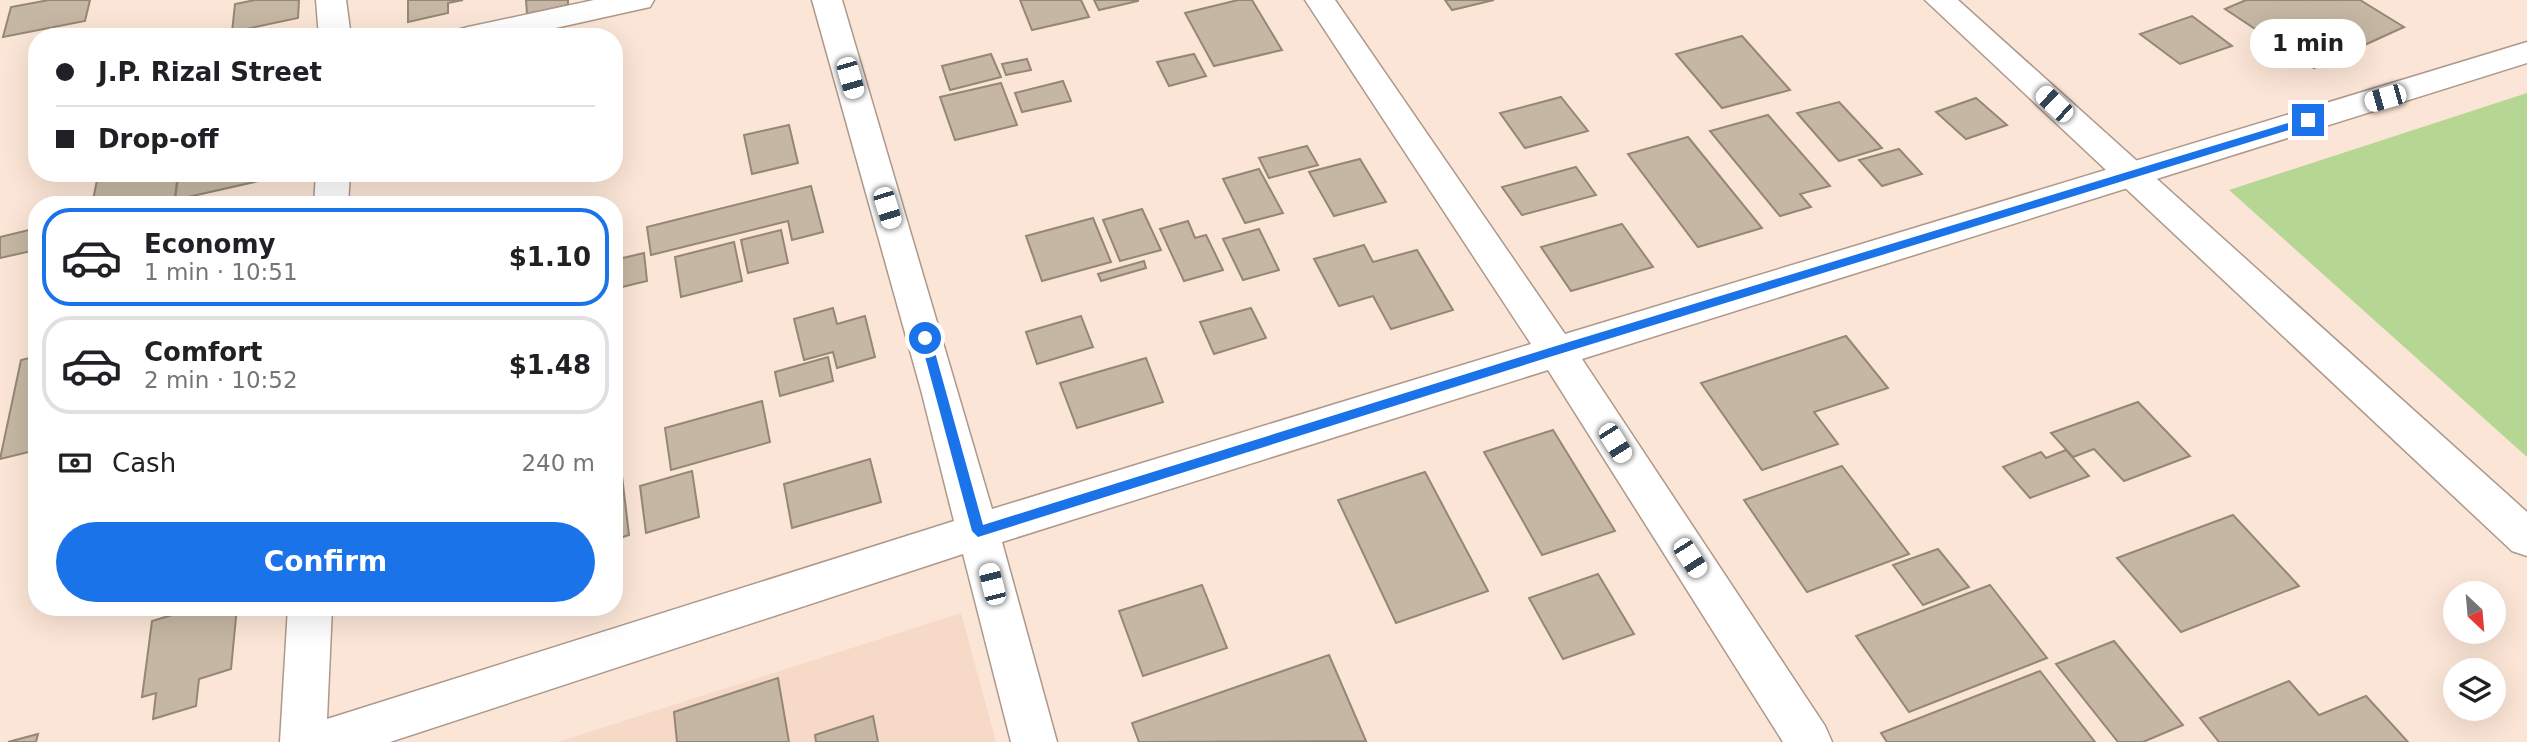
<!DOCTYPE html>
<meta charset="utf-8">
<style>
:root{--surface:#fff;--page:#f6f6f6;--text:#202124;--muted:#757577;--line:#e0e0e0;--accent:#1a73e8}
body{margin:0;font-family:"DejaVu Sans",sans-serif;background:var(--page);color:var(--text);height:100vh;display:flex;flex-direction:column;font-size:26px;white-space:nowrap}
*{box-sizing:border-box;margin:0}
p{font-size:23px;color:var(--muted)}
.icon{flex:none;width:38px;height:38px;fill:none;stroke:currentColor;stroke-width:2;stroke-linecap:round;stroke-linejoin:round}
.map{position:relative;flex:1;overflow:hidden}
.side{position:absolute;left:28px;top:196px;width:595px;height:420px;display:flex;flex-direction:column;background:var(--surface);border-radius:28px;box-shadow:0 7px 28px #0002}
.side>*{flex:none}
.banner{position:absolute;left:28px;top:28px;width:595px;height:154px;border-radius:28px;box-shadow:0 7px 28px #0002;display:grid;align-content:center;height:154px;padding:0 28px;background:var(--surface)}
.needle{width:46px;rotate:154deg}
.tools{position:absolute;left:2443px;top:581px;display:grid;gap:14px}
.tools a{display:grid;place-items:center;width:63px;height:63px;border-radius:50%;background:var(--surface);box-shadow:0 7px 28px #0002;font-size:35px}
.end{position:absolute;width:32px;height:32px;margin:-16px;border:9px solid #1a73e8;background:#fff;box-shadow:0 0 0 4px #fff}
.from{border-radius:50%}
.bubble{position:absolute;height:49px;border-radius:24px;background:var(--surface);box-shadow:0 7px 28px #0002;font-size:23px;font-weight:700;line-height:49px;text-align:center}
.car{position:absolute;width:21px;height:42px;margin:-21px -10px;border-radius:9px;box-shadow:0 0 5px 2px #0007;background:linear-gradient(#fff 24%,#345 0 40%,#fff 0 76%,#345 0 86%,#fff 0)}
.banner b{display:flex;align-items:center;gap:24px;height:66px;font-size:26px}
.banner b+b{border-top:2px solid var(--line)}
.banner i{width:18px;height:18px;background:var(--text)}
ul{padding:12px 0 0;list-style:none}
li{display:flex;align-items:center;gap:21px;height:98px;margin:0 14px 10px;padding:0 14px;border:4px solid var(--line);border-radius:28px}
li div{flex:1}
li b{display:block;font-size:26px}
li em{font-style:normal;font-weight:700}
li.selected{border-color:var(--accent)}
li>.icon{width:63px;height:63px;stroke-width:1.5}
.pay{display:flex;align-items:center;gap:18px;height:77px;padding:0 28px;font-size:26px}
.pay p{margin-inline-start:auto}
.action{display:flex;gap:14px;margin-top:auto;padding:14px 28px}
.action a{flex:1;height:80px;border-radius:42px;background:var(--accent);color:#fff;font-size:28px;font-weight:700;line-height:80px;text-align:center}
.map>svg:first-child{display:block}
.built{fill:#f6d9c6}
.green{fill:#b6d694}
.building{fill:#c5b7a3;stroke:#948774;stroke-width:2}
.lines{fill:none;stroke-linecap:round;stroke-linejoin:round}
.minor-casing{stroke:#ad988a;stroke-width:3}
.major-casing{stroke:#ad988a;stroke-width:3}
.minor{fill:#fff;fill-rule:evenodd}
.major{fill:#fff;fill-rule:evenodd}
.route{fill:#1a73e8}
</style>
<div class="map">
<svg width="2527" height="742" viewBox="0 0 2527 742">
<rect width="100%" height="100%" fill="#fbe5d6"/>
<polygon class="built" points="961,613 996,742 558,742"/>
<polygon class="green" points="2527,93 2527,457 2229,190"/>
<g class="building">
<polygon points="49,0 90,0 85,21 3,37 11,7"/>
<polygon points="255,0 299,0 298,18 232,32 235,4"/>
<polygon points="408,0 463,0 448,3 448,13 408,22"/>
<polygon points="526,0 568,0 568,5 527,14"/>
<polygon points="1020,0 1081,0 1089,17 1032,30"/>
<polygon points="1094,0 1138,0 1138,1 1099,10"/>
<polygon points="1238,0 1252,0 1282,50 1214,66 1185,13"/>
<polygon points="1445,0 1494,0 1452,10"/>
<polygon points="2246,0 2360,0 2404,27 2314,68 2225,9"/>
<polygon points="2192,16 2232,46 2180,64 2140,34"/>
<polygon points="1742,36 1790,90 1722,108 1676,54"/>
<polygon points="991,54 1001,77 950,90 942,66"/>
<polygon points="1194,54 1206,76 1169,86 1157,62"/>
<polygon points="1027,59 1031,70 1006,75 1002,64"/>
<polygon points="1063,81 1071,101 1022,112 1015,93"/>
<polygon points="1001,83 1017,125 955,140 940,97"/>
<polygon points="1561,97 1588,131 1525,148 1500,113"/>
<polygon points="1976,98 2007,125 1966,139 1936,112"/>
<polygon points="1839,102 1882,148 1839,161 1797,113"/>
<polygon points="1768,115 1830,186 1800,194 1811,207 1780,216 1710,131"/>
<polygon points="789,125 798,163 752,174 744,135"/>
<polygon points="1688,137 1762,228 1698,247 1628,154"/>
<polygon points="1307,146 1318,165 1269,178 1259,158"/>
<polygon points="1899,149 1922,174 1882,186 1859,160"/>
<polygon points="1360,159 1386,202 1334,216 1309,172"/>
<polygon points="1576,167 1596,195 1522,215 1502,187"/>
<polygon points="1259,169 1283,213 1245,223 1223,179"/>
<polygon points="127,173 178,173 174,205 92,205 97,180"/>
<polygon points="200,173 294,173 175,200 178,178"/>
<polygon points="811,186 823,232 792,240 788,221 651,255 647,227"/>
<polygon points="1142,209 1161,250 1120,261 1103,220"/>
<polygon points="1093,218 1111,262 1042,281 1026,236"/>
<polygon points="1188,221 1195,238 1206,235 1223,270 1184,281 1160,229"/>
<polygon points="1622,224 1653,267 1571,291 1541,247"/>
<polygon points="37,228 36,250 0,258 0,237"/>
<polygon points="1259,229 1279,270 1243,280 1223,239"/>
<polygon points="781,230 788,263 748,273 741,240"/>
<polygon points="734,242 742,281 681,297 675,257"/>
<polygon points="1364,245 1373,262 1417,250 1453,310 1391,329 1373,296 1339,306 1314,259"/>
<polygon points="644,253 647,281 614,289 614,260"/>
<polygon points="1144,261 1146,268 1101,281 1098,274"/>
<polygon points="833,308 837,324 865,316 875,357 837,368 833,352 804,360 794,319"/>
<polygon points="1251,308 1266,338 1214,354 1200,322"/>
<polygon points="1081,316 1093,347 1037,364 1026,332"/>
<polygon points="1846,336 1888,388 1814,412 1838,444 1762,470 1701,383"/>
<polygon points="37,356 37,450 0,459 21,360"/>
<polygon points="828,357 833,381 780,396 775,372"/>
<polygon points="1146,358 1163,402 1077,428 1060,383"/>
<polygon points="762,401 770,442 671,470 665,428"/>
<polygon points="2138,402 2190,456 2124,481 2094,449 2073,457 2051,433"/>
<polygon points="1553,430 1615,531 1542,555 1484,452"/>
<polygon points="2066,450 2089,476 2030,498 2003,467 2041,452 2046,458"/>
<polygon points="870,459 881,502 792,528 784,484"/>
<polygon points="1842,466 1909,554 1807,592 1744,500"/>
<polygon points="692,471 699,517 646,533 640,486"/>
<polygon points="1425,472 1488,591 1396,623 1338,500"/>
<polygon points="622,476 629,535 614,540 614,479"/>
<polygon points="2233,515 2299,586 2181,632 2117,558"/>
<polygon points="1938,549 1969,587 1923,605 1893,565"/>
<polygon points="1598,574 1634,634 1563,659 1529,598"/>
<polygon points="1202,585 1227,648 1143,676 1119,611"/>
<polygon points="1990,585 2047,658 1909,712 1856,636"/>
<polygon points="199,607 237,607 231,669 199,679 196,706 153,719 156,693 142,697 152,621"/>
<polygon points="2114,641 2183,725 2143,742 2118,742 2056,664"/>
<polygon points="1329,655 1366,741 1139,742 1132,723"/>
<polygon points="2040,671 2095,742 1887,742 1881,733"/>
<polygon points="778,678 789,742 677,742 674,712"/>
<polygon points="2289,681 2319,715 2366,696 2408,742 2219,742 2200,718"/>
<polygon points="873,716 878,742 816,742 815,735"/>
<polygon points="38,734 36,742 8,742"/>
</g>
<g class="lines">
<g class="minor-casing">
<g id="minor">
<polygon points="316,0 346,0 351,37 319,37"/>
<polygon points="594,0 654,0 650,7 515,37 452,37 457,30 468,27"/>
<polygon points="812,0 842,0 992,509 1531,344 1305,0 1335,0 1565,334 2527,42 2527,63 1582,359 1825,726 1832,742 1783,742 1548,370 1002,542 1057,742 1011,742 963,554 390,742 280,742 288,607 332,607 327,719 954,521 921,390"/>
<polygon points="316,173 350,173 348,205 314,205"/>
</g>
</g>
<g class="major-casing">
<polygon id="major" points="1925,0 1958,0 2527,512 2527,556 2512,551"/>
</g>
<use href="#minor" class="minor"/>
<use href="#major" class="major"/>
</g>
<polygon class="route" points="2308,117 2312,118 2312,123 1556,355 978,537 972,531 920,338 925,334 931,338 983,525 1556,346"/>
</svg>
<div class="tools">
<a><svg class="needle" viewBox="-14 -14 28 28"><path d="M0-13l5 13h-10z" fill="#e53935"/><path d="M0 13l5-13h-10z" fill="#757577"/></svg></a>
<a><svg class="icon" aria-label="layers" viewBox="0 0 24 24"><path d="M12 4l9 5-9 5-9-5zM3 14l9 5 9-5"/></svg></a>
</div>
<i class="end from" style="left:925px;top:338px"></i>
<i class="end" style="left:2308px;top:120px"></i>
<div class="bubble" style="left:2250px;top:19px;width:116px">1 min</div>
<i class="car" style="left:850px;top:78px;rotate:164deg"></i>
<i class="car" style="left:2385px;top:98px;rotate:254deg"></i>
<i class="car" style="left:2054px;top:104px;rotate:313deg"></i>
<i class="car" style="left:887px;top:208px;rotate:163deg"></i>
<i class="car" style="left:1615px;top:443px;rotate:148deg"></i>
<i class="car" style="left:1690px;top:558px;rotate:147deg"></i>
<i class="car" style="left:992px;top:584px;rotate:346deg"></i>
<div class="banner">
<b><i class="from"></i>J.P. Rizal Street</b>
<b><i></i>Drop-off</b>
</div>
<section class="side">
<ul>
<li class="selected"><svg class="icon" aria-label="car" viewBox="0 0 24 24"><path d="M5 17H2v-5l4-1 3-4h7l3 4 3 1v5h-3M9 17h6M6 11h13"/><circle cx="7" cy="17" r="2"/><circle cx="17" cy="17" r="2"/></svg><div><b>Economy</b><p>1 min · 10:51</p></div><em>$1.10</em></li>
<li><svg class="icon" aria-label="car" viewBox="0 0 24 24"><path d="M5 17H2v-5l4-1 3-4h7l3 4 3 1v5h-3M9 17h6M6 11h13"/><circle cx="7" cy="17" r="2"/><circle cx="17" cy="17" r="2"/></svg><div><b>Comfort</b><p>2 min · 10:52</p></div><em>$1.48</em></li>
</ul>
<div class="pay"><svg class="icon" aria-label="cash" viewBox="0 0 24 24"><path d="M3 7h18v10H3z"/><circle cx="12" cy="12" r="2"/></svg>Cash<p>240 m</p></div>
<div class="action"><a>Confirm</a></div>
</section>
</div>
